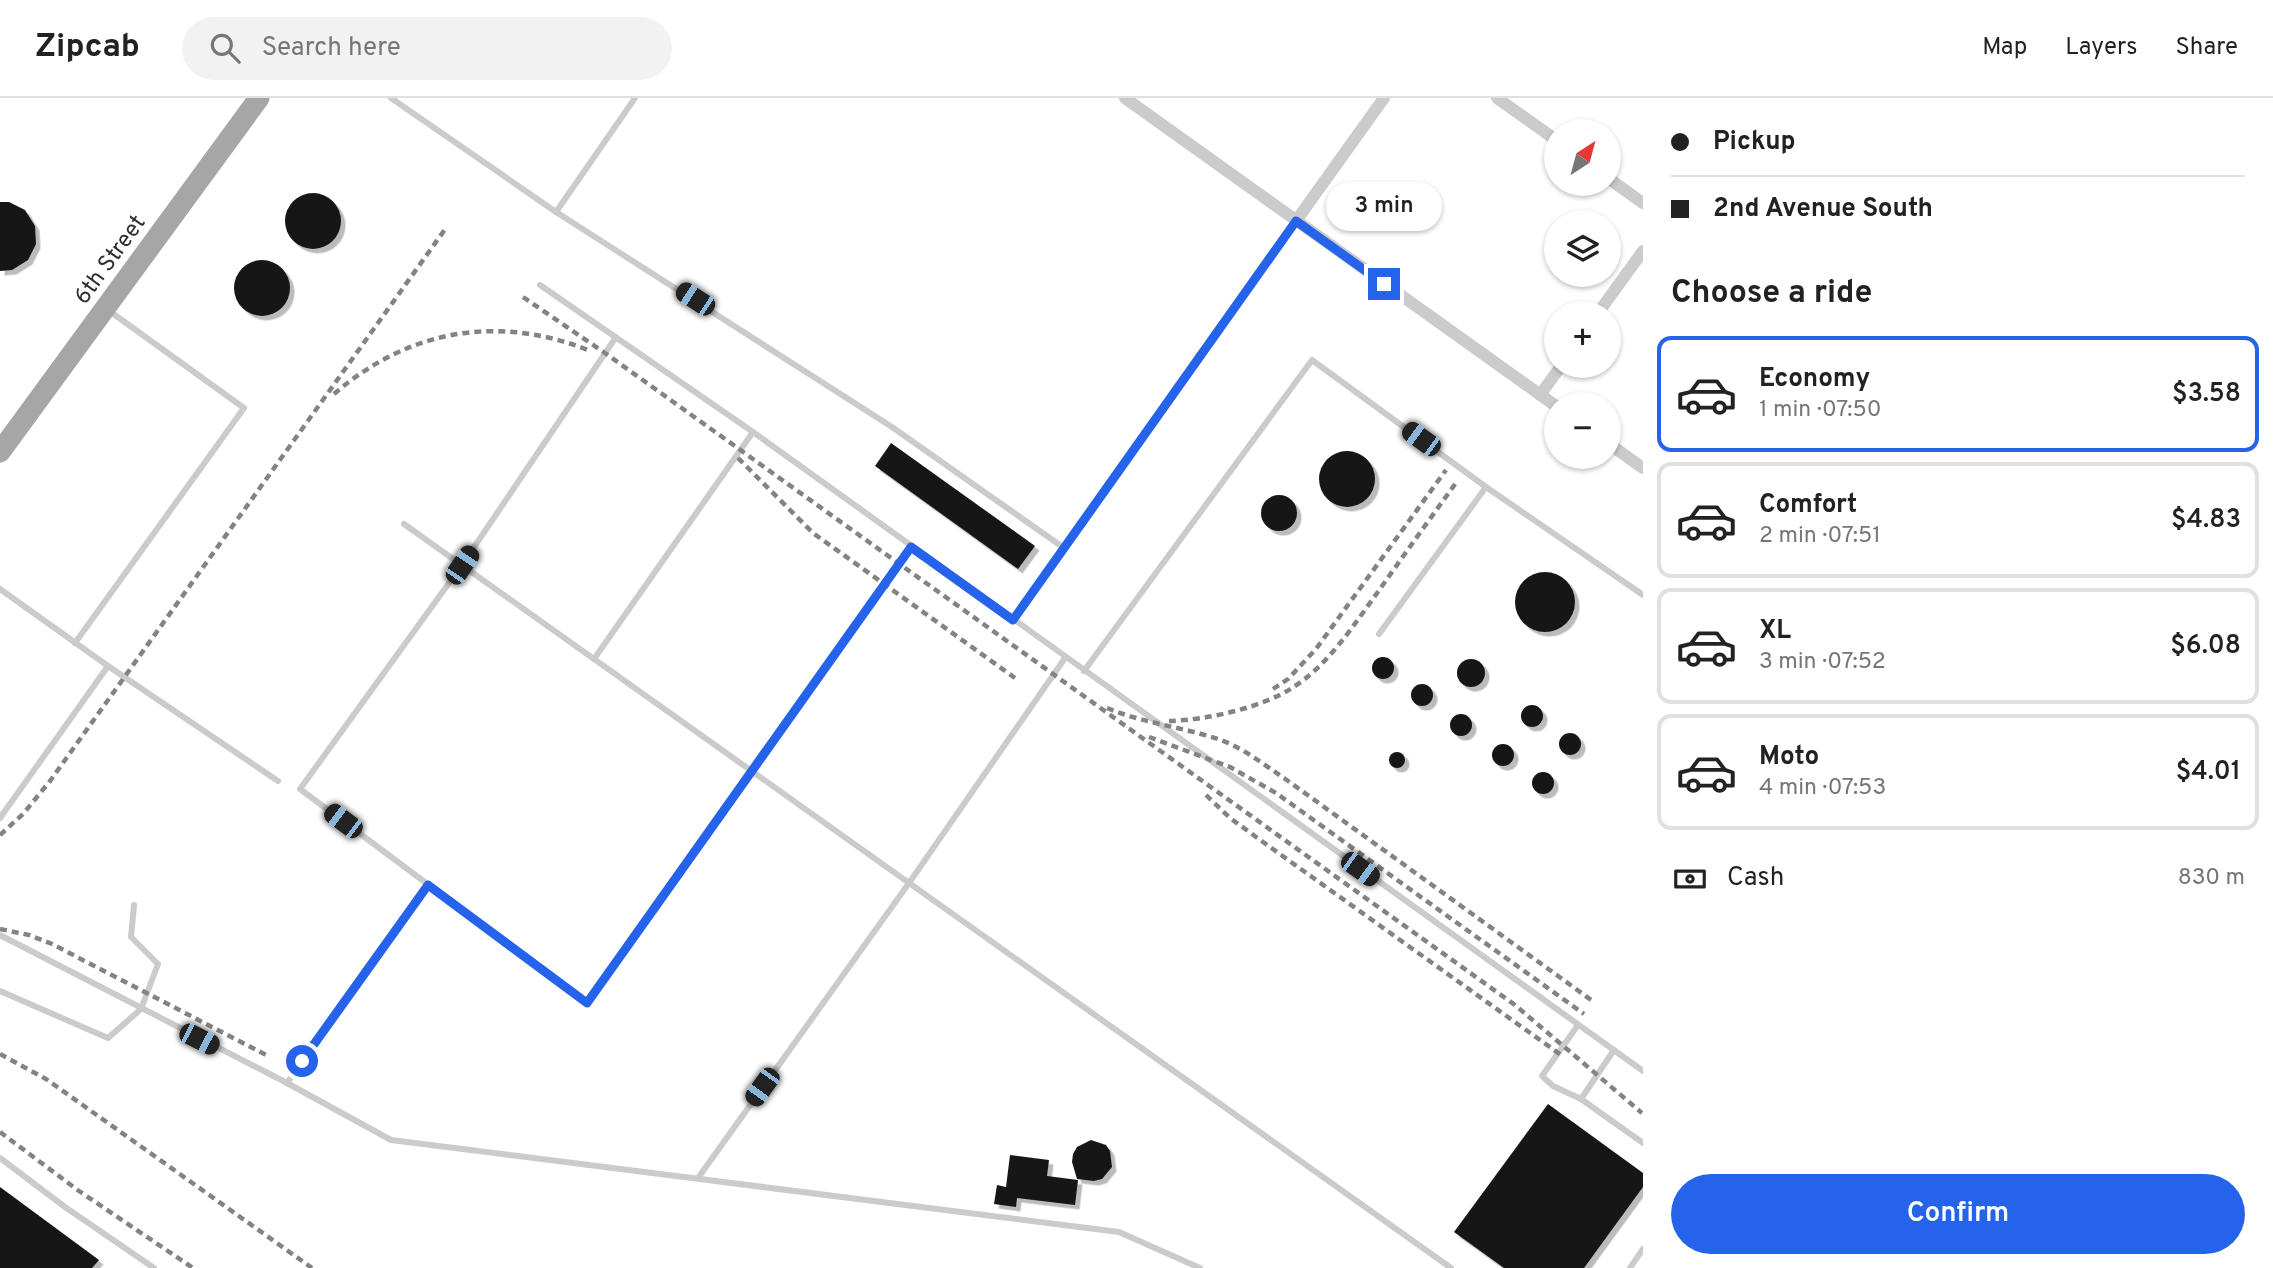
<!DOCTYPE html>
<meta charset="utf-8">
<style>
:root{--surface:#fff;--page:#f2f2f2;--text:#222;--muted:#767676;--line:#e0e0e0;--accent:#2563eb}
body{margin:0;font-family:Overpass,sans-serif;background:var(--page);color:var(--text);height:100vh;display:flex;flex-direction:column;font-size:26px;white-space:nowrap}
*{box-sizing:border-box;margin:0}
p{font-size:23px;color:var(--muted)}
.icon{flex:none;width:38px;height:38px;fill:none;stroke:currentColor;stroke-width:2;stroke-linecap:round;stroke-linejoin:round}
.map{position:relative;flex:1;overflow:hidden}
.drawer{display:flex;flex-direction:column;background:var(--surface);width:630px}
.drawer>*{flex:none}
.guide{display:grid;align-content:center;height:154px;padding:0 28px;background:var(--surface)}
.needle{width:46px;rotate:36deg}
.fabs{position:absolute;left:1544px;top:21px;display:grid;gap:14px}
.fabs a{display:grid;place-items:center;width:77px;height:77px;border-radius:50%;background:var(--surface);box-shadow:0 2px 5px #0004;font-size:35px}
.end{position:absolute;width:32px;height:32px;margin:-16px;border:9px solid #2563eb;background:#fff;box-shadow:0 0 0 4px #fff}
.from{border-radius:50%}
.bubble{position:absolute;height:49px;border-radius:24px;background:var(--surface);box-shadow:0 2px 5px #0004;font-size:23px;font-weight:600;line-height:49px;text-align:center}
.car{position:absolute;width:21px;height:42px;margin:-21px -10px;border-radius:9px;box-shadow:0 0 5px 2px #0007;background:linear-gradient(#222 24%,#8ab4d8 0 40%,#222 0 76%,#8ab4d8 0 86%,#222 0)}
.guide b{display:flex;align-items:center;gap:24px;height:66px;font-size:26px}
.guide b+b{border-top:2px solid var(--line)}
.guide i{width:18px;height:18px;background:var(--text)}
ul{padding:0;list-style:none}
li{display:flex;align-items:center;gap:21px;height:116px;margin:0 14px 10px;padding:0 14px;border:4px solid var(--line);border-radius:14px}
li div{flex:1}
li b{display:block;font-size:26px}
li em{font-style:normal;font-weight:600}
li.selected{border-color:var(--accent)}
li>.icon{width:63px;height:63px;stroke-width:1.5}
h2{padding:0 28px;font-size:32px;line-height:84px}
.pay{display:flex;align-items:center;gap:18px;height:77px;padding:0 28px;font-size:26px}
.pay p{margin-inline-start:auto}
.action{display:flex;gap:14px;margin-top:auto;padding:14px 28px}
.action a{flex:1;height:80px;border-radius:42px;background:var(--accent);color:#fff;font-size:28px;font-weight:600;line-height:80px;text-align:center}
header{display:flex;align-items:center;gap:42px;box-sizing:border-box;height:98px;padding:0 35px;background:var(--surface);border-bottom:2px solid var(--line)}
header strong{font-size:33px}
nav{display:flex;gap:38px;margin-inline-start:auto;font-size:24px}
.search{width:490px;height:63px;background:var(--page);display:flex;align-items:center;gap:18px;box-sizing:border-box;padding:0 24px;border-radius:38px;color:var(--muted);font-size:26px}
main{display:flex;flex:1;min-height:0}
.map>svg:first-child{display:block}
.building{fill:#151515;filter:url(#shadow)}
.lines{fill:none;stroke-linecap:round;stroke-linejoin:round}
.lane{stroke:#cbcbcb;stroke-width:6}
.street{stroke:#cbcbcb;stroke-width:12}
.primary{stroke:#a6a6a6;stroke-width:21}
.rail{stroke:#838383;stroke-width:4.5;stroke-dasharray:7 5;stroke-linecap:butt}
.route{stroke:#2563eb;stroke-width:9}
.labels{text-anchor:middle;stroke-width:7;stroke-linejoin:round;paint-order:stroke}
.street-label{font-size:23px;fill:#2e2e2e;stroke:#fff}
</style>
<header>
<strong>Zipcab</strong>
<div class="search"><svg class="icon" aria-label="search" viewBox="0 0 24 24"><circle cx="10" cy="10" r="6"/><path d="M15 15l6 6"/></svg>Search here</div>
<nav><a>Map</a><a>Layers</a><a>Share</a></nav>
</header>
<main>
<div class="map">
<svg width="1643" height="1170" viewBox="0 0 1643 1170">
<defs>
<filter id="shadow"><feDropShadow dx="4.5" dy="4.5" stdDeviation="0" flood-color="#0004"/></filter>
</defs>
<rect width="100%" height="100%" fill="#fff"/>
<g class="building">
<circle cx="313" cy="123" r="28"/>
<polygon points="0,104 9,104 25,112 35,128 36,146 28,162 12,172 0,173"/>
<circle cx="262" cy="190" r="28"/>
<polygon points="891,345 1035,448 1018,471 875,368"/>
<circle cx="1347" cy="381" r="28"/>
<circle cx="1279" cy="415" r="18"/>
<circle cx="1545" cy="504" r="30"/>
<circle cx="1383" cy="570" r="11"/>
<circle cx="1471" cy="575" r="14"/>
<circle cx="1422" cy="597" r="11"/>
<circle cx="1532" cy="618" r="11"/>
<circle cx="1461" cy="627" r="11"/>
<circle cx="1570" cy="646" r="11"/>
<circle cx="1503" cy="657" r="11"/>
<circle cx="1397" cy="662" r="8"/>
<circle cx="1543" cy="685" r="11"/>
<polygon points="1548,1006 1643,1075 1643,1089 1584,1170 1504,1170 1454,1134"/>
<polygon points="1091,1042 1106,1047 1110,1053 1112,1069 1102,1081 1094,1083 1077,1081 1072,1064 1073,1056 1077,1049"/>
<polygon points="1010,1057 1049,1062 1047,1078 1078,1082 1075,1107 1017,1100 1016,1109 994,1106 997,1087 1006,1089"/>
<polygon points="0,1089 99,1162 92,1170 0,1170"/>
</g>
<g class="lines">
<g class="lane">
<polyline points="391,0 556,114 635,0"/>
<polyline points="556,114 892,329 1064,450"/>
<polyline points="540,187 753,334 1643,973"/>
<polyline points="616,239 462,467 300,691 587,905 911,449"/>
<polyline points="404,426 1451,1170"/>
<polyline points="0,491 108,568 278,683"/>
<polyline points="1013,522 1296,123"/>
<polyline points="1379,536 1486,389"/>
<polyline points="75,545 244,310 108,212"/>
<polyline points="594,561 753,334"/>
<polyline points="1084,573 1312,262 1486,389 1643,497"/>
<polyline points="0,720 108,568"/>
<polyline points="0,837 287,985 391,1042 1119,1134 1200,1170"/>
<polyline points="0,893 108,940 141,911 158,866 131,839 134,807"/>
<polyline points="1578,927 1542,978 1553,988 1581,1001 1643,1045"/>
<polyline points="287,985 428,787"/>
<polyline points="1581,1001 1614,952"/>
<polyline points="0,1060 65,1109 154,1170"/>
<polyline points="698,1080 909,785 1065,560"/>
<polyline points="1630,1170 1643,1151"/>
</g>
<g class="street">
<polyline points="1125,0 1556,308"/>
<polyline points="1497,0 1556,42"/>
<polyline points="1608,80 1643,105"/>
<polyline points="1296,123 1384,0"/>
<polyline points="1598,215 1643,153"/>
<polyline points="1540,297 1561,268"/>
<polyline points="1608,345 1643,370"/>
</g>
<polyline class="primary" points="0,354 259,0"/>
<g class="rail">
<polyline points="523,199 605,255 1515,907 1642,1015"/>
<path d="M334 296C408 232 497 216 588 252"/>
<polyline points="738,360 813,435 1015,580"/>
<polyline points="1273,591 1288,581 1316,551 1446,372"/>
<path d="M1107 610C1143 625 1182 629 1218 641 1242 649 1263 666 1284 680L1594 904"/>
<path d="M1169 623C1206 622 1261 610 1292 590 1329 567 1355 525 1380 491 1406 454 1432 418 1458 382"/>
<polyline points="1149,639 1230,669 1276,695 1584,916"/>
<polyline points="1206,697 1230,720 1263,744 1561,957"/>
<polyline points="0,737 23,716 50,683 446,130"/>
<polyline points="0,831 29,837 52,846 270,959"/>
<polyline points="0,956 46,981 312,1170"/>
<polyline points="0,1034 79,1093 193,1170"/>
</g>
</g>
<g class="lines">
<polyline class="route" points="302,963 428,787 587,905 911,449 1013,522 1296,123 1384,186"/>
</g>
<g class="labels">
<g class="street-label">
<text transform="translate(109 161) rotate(-54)" y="8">6th Street</text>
</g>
</g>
</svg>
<div class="fabs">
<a><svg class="needle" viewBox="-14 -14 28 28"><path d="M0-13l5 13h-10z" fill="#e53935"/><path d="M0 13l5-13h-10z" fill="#767676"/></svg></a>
<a><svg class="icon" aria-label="layers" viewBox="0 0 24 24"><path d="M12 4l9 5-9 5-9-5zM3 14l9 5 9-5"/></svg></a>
<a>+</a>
<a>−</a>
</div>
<i class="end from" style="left:302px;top:963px"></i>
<i class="end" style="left:1384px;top:186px"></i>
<div class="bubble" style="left:1326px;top:84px;width:116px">3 min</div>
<i class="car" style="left:695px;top:201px;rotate:303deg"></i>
<i class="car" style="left:1421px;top:341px;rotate:306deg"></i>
<i class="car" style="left:462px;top:467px;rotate:34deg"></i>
<i class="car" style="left:343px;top:723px;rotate:307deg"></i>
<i class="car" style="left:1360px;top:771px;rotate:126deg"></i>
<i class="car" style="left:199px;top:941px;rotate:117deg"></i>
<i class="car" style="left:762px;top:989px;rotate:216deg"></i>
</div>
<section class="drawer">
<div class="guide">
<b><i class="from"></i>Pickup</b>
<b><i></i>2nd Avenue South</b>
</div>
<h2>Choose a ride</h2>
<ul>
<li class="selected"><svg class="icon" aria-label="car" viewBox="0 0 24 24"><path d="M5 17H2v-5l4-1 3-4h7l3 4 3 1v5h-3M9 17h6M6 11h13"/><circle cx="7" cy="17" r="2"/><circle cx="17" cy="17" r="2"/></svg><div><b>Economy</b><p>1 min · 07:50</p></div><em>$3.58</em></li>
<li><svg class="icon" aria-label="car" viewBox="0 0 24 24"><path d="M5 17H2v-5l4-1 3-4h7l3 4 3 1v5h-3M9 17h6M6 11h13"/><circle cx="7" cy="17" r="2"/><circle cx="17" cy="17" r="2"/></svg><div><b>Comfort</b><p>2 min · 07:51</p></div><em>$4.83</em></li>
<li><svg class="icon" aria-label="car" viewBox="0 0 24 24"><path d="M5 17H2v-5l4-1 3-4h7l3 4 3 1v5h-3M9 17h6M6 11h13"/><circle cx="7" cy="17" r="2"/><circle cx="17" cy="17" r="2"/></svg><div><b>XL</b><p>3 min · 07:52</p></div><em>$6.08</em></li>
<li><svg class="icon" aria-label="car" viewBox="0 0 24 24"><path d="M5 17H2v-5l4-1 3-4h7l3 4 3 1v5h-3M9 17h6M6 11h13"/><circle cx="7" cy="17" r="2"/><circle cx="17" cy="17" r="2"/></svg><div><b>Moto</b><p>4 min · 07:53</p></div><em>$4.01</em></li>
</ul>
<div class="pay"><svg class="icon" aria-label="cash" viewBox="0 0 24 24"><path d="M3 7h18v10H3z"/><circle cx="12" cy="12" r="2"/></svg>Cash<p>830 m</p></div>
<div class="action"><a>Confirm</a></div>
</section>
</main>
